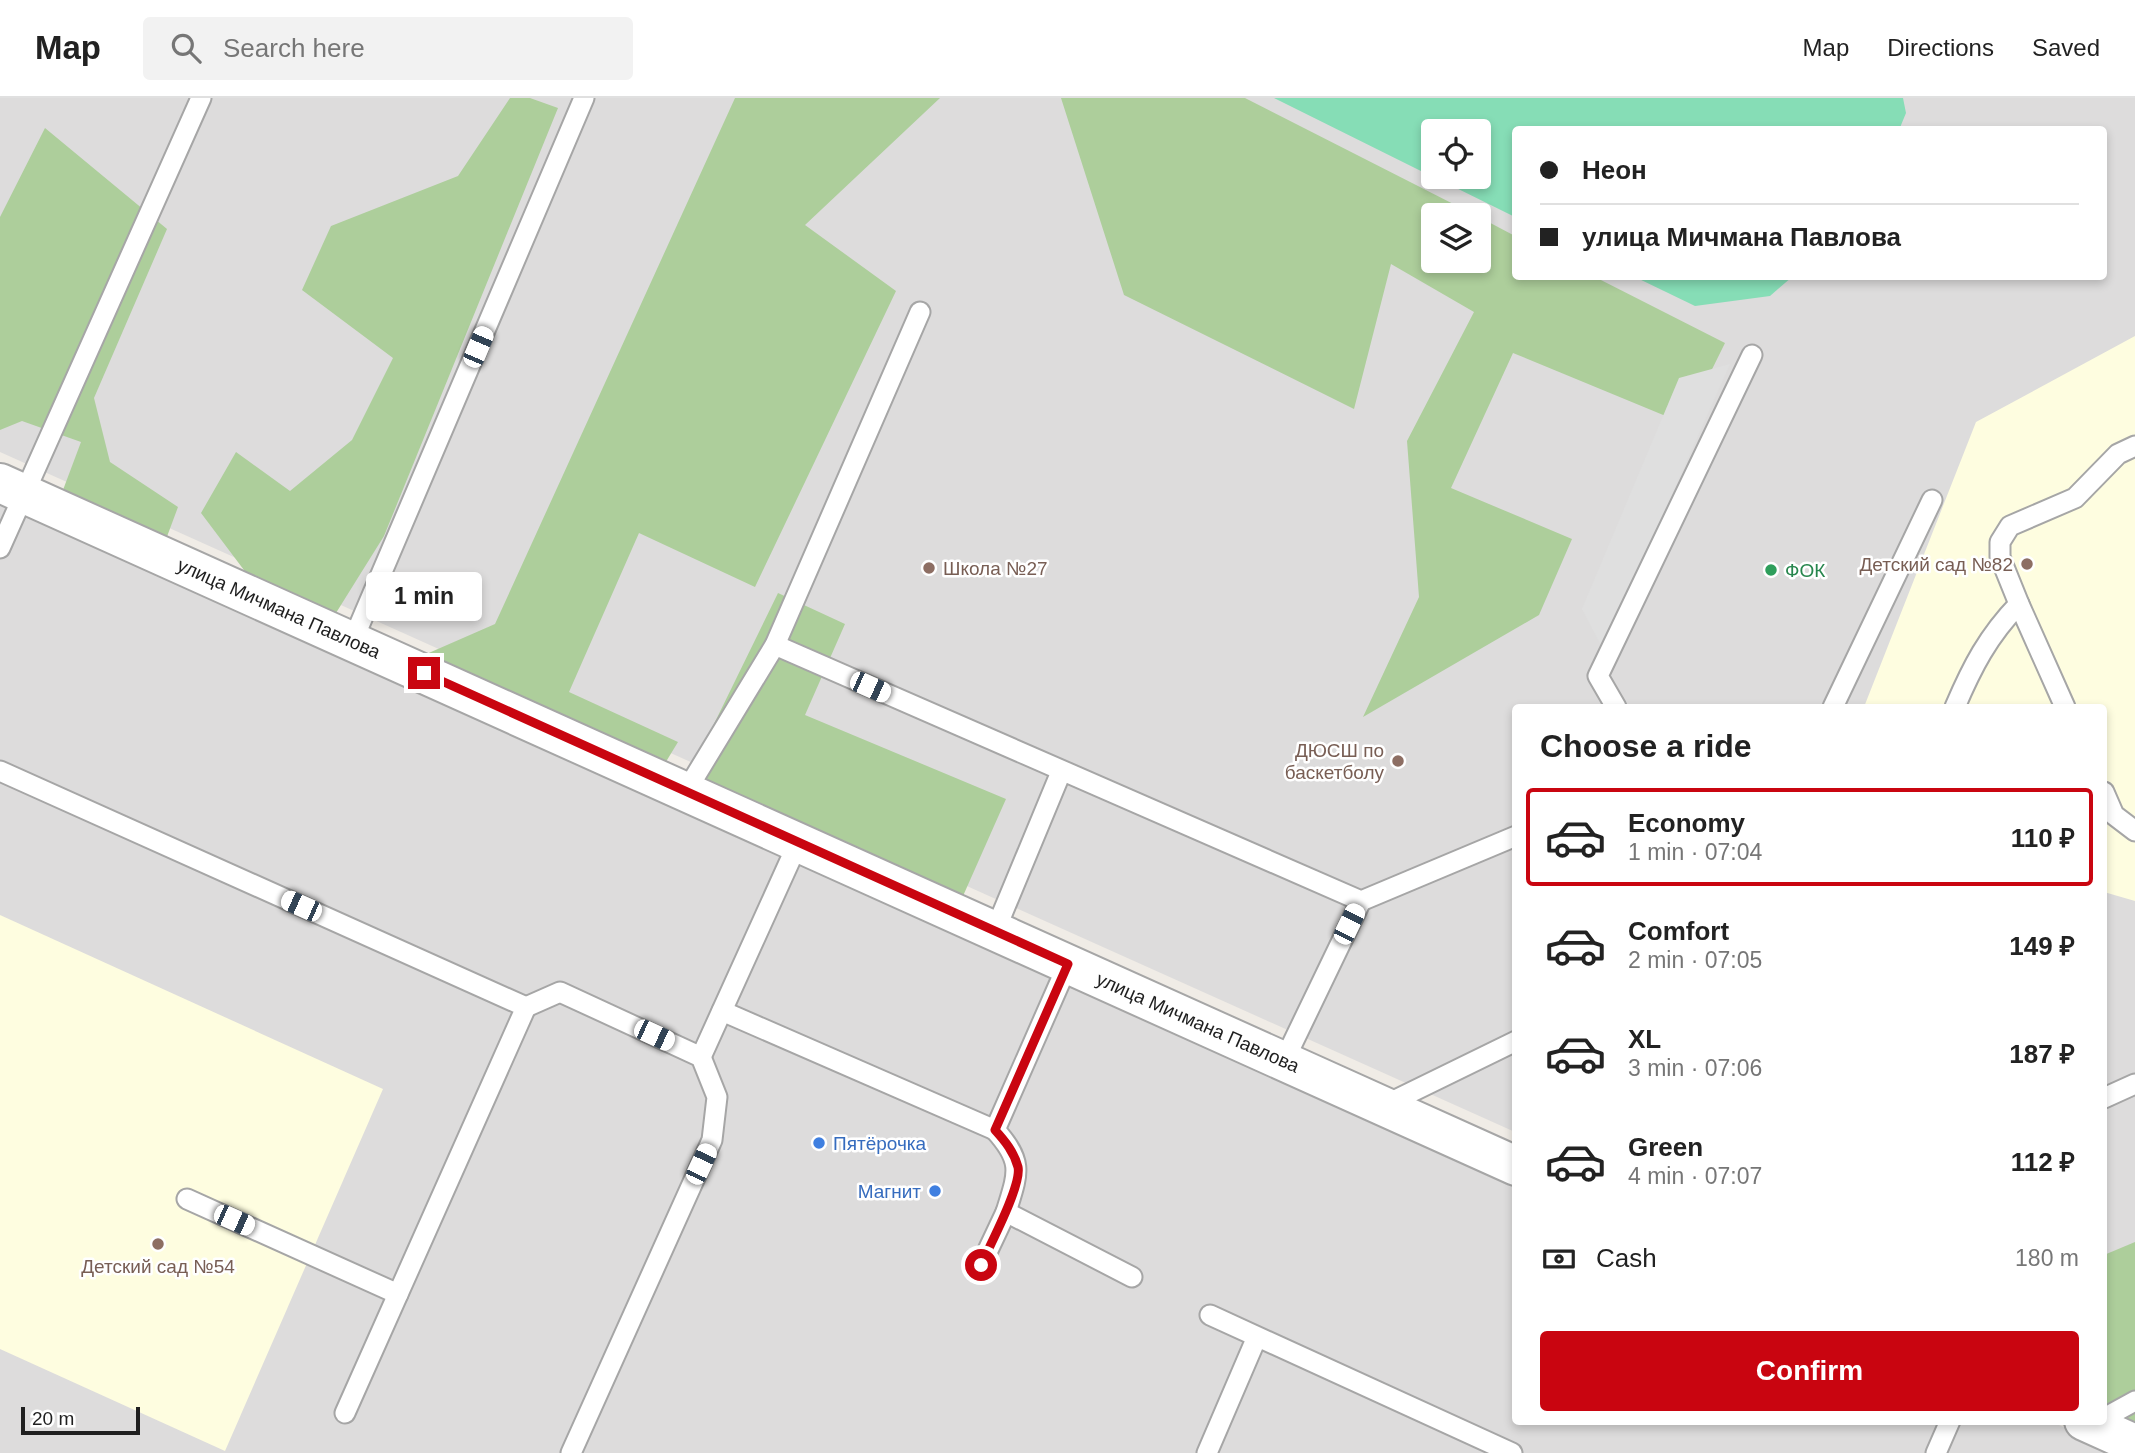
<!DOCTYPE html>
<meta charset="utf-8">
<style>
:root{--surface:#fff;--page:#f2f2f2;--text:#222;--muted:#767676;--line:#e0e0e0;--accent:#c90510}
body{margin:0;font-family:Helvetica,sans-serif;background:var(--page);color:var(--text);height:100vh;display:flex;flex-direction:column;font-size:26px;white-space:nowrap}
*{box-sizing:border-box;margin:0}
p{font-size:23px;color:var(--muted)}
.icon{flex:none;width:38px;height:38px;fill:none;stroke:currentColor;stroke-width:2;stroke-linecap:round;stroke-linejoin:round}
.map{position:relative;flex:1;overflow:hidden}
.panel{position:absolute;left:1512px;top:606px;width:595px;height:721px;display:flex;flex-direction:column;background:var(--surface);border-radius:7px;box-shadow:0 4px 10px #0003}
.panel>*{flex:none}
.hud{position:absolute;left:1512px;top:28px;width:595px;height:154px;border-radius:7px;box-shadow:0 4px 10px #0003;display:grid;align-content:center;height:154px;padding:0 28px;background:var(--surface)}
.tools{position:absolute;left:1421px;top:21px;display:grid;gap:14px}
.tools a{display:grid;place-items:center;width:70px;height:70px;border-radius:7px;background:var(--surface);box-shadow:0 4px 10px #0003;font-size:35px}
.scale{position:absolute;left:21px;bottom:18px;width:119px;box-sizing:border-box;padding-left:7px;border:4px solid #1f1f1f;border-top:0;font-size:19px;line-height:24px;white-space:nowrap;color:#1f1f1f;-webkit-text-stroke:5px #fff;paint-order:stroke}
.end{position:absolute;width:32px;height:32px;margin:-16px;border:9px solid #c90510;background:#fff;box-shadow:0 0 0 4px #fff}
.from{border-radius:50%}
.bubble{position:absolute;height:49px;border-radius:7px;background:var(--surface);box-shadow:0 4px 10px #0003;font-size:23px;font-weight:600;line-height:49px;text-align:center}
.car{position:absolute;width:21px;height:42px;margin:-21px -10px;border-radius:9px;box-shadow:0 0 5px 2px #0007;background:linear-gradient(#fff 24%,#345 0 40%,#fff 0 76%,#345 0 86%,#fff 0)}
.hud b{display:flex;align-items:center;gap:24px;height:66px;font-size:26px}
.hud b+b{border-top:2px solid var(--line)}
.hud i{width:18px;height:18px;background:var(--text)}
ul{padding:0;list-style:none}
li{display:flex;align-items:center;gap:21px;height:98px;margin:0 14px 10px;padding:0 14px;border:4px solid transparent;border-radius:7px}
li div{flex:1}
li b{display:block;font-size:26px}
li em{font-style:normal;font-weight:600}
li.current{border-color:var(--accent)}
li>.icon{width:63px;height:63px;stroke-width:1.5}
h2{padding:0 28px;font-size:32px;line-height:84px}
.pay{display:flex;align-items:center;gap:18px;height:77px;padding:0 28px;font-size:26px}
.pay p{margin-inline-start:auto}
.action{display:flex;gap:14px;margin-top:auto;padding:14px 28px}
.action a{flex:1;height:80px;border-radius:7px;background:var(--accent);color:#fff;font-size:28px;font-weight:600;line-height:80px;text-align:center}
header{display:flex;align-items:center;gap:42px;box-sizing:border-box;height:98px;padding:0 35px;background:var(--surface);border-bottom:2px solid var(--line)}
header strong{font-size:33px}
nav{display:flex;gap:38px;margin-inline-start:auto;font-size:24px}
.search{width:490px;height:63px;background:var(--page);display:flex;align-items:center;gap:18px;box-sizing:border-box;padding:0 24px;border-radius:7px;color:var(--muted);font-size:26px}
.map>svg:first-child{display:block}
.residential{fill:#dddcdc;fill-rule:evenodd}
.education{fill:#fefde0}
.forest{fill:#adce9b}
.pitch{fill:#86ddb6}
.parking{fill:#dfdfdf}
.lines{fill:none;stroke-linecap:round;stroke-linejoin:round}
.lane-casing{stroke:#a6a6a6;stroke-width:23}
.street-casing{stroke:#a6a6a6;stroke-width:42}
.lane{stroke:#fff;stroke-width:19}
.street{stroke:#fff;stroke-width:38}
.route{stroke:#c90510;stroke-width:9}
.education-dot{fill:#8d6e63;stroke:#fff;stroke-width:2.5}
.leisure-dot{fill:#2e9e5b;stroke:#fff;stroke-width:2.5}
.shop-dot{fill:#3f7fe0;stroke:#fff;stroke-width:2.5}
.labels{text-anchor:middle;stroke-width:5;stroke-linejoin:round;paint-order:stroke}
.education-label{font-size:19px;fill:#785e54;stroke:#fff;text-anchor:end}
.leisure-label{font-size:19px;fill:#27864d;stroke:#fff;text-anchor:start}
.street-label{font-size:19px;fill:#1f1f1f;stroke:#fff}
.shop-label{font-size:19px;fill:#366cbe;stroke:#fff;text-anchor:start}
</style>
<header>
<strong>Map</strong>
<div class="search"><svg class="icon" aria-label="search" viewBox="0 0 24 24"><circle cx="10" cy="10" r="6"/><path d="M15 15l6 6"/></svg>Search here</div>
<nav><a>Map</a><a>Directions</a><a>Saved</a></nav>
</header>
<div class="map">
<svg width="2135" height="1355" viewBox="0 0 2135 1355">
<rect width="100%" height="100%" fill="#f0ece6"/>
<g class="residential">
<path d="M0 0H2135V1312L2104 1298V609H1516L1515 1034 0 354ZM1516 32H2104V178H1516ZM1433 33H1479V79H1433ZM1433 117H1479V163H1433Z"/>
<polygon points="0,405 1515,1083 1516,1323 2050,1323 2122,1355 0,1355"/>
</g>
<g class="education">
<polygon points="2135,238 2135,803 2104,794 2104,609 1864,609 1976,324"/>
<polygon points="0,817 383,991 225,1353 0,1251"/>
</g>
<g class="forest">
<polygon points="510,0 530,0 558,10 384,438 331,523 256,488 201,415 236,354 290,393 352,342 393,260 302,192 331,128 458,78"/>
<polygon points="735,0 940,0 805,127 896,193 755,489 639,435 569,594 678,644 664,667 415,561 495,526"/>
<polygon points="1061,0 1245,0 1475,117 1433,117 1433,163 1479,163 1479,119 1515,138 1516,178 1595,179 1725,245 1685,326 1513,255 1451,390 1572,441 1539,517 1363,619 1419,499 1407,343 1474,214 1391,166 1354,311 1124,197"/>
<polygon points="45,30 167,131 94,300 110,364 178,409 165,444 63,392 81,344 22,323 0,332 0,119"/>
<polygon points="778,495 845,526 805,617 1006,701 963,798 689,677"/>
<polygon points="2135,1144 2135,1334 2104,1320 2104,1157"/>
</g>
<g class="pitch">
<polygon points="1274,0 1903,0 1906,15 1899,32 1516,32 1515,119 1434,79 1479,79 1479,33 1433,33 1433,79"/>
<polygon points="1635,179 1792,178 1792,179 1770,198 1695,208"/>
</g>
<polygon class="parking" points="1730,266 1603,551 1582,511 1679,280"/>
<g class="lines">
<g class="lane-casing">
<g id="lane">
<polyline points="0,450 201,0"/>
<polyline points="353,542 584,0"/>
<polyline points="775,547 1361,803 1516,738"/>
<polyline points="1616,609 1598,578 1752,257"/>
<polyline points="1833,609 1932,402"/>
<path d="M1955 609C1972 569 1988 538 2019 506"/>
<polyline points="2065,609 2019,506 2000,459 2000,444 2010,428 2075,400 2118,356 2135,348"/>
<polyline points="0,673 526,909 345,1315"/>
<polyline points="2104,694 2114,717 2135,733"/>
<polyline points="685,695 775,547 920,214"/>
<polyline points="995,833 1061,674"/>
<path d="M1068 866 995 1032C1024 1064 1018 1075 1006 1114L1132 1179"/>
<polyline points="526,909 560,894 701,959 717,999 712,1042 571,1355"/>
<polyline points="722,913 995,1032"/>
<polyline points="701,959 798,745"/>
<polyline points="1284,963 1361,803"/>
<polyline points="2104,1000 2135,986"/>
<polyline points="1383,1008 1516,943"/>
<polyline points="187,1101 398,1196"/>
<polyline points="981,1167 1006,1114"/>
<polyline points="1210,1217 1512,1355"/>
<polyline points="2104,1320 2135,1303"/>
<polyline points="1207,1355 1256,1241"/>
<polyline points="1936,1355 1950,1323"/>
</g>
</g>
<g class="street-casing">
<g id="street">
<polyline points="0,385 1516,1068"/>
<polyline points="2084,1323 2135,1346"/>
</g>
</g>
<use href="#lane" class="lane"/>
<use href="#street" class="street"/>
</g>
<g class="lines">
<path class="route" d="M424 575 1068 866 995 1032C1005 1043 1014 1054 1018 1069 1022 1087 989 1149 981 1167"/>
</g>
<g class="education-dot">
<circle cx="2027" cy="466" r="7"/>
<circle cx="929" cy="470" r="7"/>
<circle cx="1398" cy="663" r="7"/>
<circle cx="158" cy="1146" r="7"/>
</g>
<circle class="leisure-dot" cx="1771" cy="472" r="7"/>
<g class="shop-dot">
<circle cx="819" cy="1045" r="7"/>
<circle cx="935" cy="1093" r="7"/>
</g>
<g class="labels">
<g class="education-label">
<text x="2013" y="473">Детский сад №82</text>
<text x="943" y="477" text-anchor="start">Школа №27</text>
<text x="1384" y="659">ДЮСШ по<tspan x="1384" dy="22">баскетболу</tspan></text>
<text x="158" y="1175" text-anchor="middle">Детский сад №54</text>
</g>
<g class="leisure-label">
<text x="1785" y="479">ФОК</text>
</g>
<g class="street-label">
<text transform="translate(279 510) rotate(24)" y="7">улица Мичмана Павлова</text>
<text transform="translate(1198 924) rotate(24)" y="7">улица Мичмана Павлова</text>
</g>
<g class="shop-label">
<text x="833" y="1052">Пятёрочка</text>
<text x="921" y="1100" text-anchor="end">Магнит</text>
</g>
</g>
</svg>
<div class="tools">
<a><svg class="icon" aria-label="locate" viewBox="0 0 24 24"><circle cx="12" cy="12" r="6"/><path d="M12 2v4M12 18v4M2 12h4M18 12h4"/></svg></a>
<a><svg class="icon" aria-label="layers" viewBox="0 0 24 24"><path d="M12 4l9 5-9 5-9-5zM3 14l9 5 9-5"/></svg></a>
</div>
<div class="scale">20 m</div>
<i class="end from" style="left:981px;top:1167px"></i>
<i class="end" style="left:424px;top:575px"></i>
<div class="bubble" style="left:366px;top:474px;width:116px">1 min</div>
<i class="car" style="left:478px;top:249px;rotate:23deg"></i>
<i class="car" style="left:870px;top:589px;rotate:114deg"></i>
<i class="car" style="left:301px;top:808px;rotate:294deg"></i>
<i class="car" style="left:1349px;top:826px;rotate:26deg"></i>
<i class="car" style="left:654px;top:937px;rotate:115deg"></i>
<i class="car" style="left:701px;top:1066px;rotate:25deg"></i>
<i class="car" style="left:234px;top:1122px;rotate:114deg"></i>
<div class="hud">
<b><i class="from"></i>Неон</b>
<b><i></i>улица Мичмана Павлова</b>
</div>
<section class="panel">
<h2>Choose a ride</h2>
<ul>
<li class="current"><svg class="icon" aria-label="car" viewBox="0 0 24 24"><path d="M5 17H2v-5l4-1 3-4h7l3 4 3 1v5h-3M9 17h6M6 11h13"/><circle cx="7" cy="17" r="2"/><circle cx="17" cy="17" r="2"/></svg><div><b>Economy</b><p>1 min · 07:04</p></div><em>110 ₽</em></li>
<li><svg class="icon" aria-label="car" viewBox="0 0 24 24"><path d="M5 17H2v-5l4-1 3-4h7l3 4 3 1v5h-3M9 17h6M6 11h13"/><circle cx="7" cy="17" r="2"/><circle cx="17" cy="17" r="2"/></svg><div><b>Comfort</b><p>2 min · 07:05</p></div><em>149 ₽</em></li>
<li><svg class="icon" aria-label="car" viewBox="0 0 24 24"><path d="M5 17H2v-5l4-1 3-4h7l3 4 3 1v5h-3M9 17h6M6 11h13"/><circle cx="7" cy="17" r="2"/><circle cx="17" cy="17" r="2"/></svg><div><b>XL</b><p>3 min · 07:06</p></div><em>187 ₽</em></li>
<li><svg class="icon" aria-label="car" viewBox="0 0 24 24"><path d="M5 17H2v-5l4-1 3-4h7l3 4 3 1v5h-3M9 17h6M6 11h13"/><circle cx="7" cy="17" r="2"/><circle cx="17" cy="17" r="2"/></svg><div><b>Green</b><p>4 min · 07:07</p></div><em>112 ₽</em></li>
</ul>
<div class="pay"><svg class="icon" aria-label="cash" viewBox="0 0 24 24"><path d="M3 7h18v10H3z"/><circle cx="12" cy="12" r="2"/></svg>Cash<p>180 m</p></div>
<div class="action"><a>Confirm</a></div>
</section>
</div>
